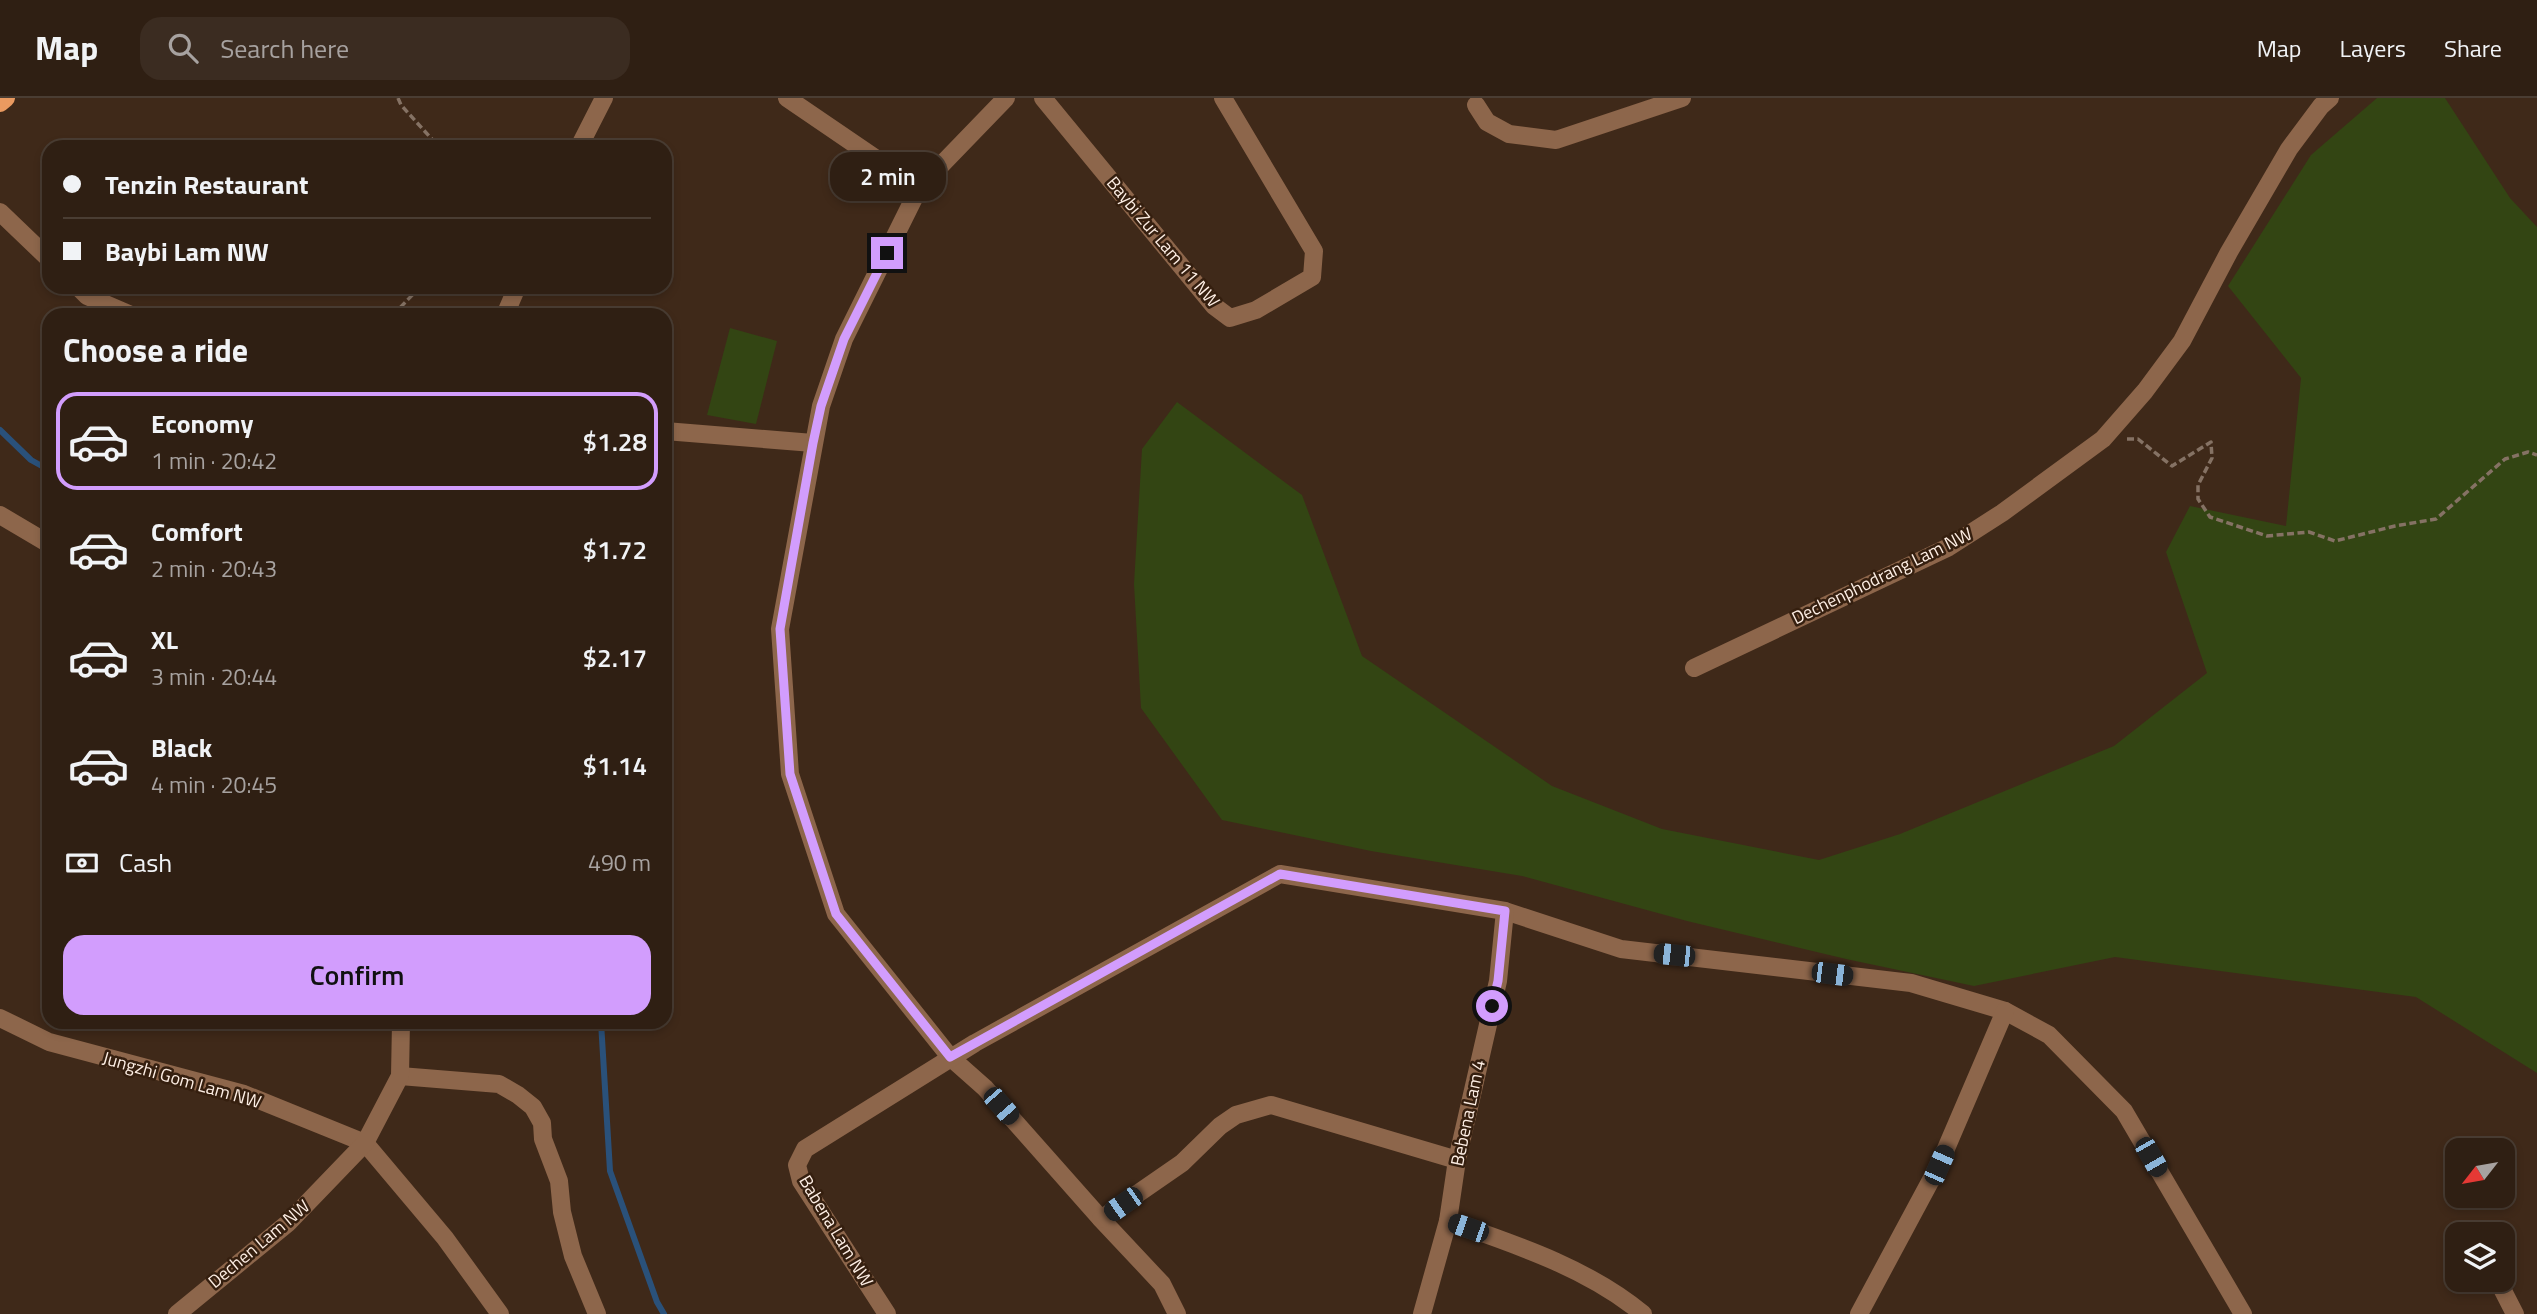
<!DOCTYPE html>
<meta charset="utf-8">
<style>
:root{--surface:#2f1f13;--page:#3b2c21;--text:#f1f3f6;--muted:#a7a2a0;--line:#4a3d33;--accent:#d29dfd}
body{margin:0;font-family:"Titillium Web",sans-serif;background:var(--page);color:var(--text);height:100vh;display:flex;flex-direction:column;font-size:26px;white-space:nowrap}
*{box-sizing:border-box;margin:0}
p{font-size:23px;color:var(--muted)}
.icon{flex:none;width:38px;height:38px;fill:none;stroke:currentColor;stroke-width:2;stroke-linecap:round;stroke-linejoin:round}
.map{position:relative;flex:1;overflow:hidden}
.details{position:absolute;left:42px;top:210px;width:630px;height:721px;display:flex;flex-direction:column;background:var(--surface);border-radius:21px;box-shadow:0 4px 10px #0003,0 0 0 2px var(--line)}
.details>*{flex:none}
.guide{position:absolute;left:42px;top:42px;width:630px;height:154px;border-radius:21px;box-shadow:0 4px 10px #0003,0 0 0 2px var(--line);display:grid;align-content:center;height:154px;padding:0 21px;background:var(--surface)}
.needle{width:46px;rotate:239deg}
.fabs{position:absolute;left:2445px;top:1040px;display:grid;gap:14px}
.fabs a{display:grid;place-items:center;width:70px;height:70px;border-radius:14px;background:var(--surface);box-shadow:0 4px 10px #0003,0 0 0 2px var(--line);font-size:35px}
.end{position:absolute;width:32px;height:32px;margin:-16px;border:9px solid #d29dfd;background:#111;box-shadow:0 0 0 4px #111}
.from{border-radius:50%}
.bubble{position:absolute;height:49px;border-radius:21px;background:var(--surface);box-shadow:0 4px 10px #0003,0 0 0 2px var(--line);font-size:23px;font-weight:600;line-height:49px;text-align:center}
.car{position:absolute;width:21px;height:42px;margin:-21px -10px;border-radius:9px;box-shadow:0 0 5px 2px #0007;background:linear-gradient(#222 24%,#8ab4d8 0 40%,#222 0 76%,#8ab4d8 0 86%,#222 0)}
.guide b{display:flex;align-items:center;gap:24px;height:66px;font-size:26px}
.guide b+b{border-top:2px solid var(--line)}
.guide i{width:18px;height:18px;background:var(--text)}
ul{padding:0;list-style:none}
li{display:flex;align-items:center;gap:21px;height:98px;margin:0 14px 10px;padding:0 7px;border:4px solid transparent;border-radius:21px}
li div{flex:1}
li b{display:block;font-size:26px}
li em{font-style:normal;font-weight:600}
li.on{border-color:var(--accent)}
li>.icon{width:63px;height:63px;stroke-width:1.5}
h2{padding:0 21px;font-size:32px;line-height:84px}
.pay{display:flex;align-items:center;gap:18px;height:77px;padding:0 21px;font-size:26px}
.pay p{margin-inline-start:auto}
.action{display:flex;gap:14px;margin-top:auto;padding:14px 21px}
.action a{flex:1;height:80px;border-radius:21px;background:var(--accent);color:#111;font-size:28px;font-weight:600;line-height:80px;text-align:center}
header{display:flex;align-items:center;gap:42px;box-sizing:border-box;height:98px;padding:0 35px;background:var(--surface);border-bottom:2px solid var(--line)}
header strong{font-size:33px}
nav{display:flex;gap:38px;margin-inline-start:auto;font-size:24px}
.search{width:490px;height:63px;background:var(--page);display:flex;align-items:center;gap:18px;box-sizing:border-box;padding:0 24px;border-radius:21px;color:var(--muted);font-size:26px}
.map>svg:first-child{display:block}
.green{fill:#334513}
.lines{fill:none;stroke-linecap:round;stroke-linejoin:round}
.stream{stroke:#2a517a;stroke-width:6}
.path{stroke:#857264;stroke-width:3.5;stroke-dasharray:7 3.5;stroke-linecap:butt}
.minor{stroke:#8d664b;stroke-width:18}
.major{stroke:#ea9a60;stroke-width:18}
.route{stroke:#d29dfd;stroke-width:9}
.labels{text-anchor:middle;stroke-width:5;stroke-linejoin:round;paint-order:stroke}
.street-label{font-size:18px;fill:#fdeee4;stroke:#351f0f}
</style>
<header>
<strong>Map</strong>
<div class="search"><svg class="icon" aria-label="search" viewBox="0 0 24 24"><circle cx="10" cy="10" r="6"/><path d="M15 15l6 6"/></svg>Search here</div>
<nav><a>Map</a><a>Layers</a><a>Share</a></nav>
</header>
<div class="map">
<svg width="2537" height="1216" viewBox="0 0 2537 1216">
<rect width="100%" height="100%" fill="#3f2919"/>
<g class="green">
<polygon points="2377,0 2445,0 2510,100 2537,129 2537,975 2416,899 2115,859 1974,888 1846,861 1687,823 1522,778 1371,753 1222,722 1141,610 1134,486 1142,351 1177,304 1302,397 1362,558 1552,688 1662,731 1819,762 1900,736 2114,648 2207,575 2166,454 2190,408 2286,428 2301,280 2228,188 2311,57"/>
<polygon points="730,230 777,243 756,326 707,317"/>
</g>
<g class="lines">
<g class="stream">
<polyline points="0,332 31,362 49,372"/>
<polyline points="601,924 610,1073 657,1204 664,1216"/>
</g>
<g class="path">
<polyline points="398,0 401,7 439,49"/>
<polyline points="393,217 420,189"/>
<polyline points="2127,341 2138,341 2172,368 2211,344 2212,360 2198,387 2198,401 2210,419 2267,438 2309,434 2335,443 2395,428 2436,421 2505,361 2528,354 2537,357"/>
</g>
<g class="minor">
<polyline points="787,0 919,90"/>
<polyline points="1006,0 919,90 844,241 821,308 780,531 790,676 836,816 950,959 985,990 1101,1121 1162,1186 1177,1216"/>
<polyline points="1043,0 1214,208 1230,220 1256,212 1312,179 1314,153 1223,0"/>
<polyline points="1476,7 1487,24 1509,36 1556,42 1682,0"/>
<polyline points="579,49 604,0"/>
<polyline points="0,114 49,161"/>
<polyline points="78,189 87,198 131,217"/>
<polyline points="505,217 517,189"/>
<polyline points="665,333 813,345"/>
<polyline points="0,417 49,446"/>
<polyline points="1694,570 1949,449 2002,415 2103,341 2145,293 2182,243 2229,154 2289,51 2321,8 2330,0"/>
<polyline points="0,920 49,944 244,996 365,1045 445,1140 500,1216"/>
<polyline points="400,978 499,986 518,997 533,1009 542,1025 543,1041 559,1083 562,1114 573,1158 597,1216"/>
<polyline points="1101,1121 1182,1065 1220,1028 1236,1017 1271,1007 1457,1062"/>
<path d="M1448 1123C1514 1146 1588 1170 1643 1216"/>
<polyline points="2497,1181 2515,1216"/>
<polyline points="177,1216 288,1125 365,1045 400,978 401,924"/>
<polyline points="887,1216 801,1083 797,1067 805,1051 975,945 1280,776 1505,813 1621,851 1911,885 2005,913 2049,937 2124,1013 2243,1216"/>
<polyline points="1422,1216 1448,1123 1457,1062 1498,883 1505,813"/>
<polyline points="1859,1216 1939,1067 2005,913"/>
</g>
<polyline class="major" points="0,5 6,0"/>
</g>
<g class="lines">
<polyline class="route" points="887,155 844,241 821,308 813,345 780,531 790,676 836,816 950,959 1280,776 1505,813 1498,883 1492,908"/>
</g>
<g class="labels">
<g class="street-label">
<text transform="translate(1163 144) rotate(50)" y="6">Baybi Zur Lam 11 NW</text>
<text transform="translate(1882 478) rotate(-26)" y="6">Dechenphodrang Lam NW</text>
<text transform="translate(182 982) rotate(16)" y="6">Jungzhi Gom Lam NW</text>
<text transform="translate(1468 1015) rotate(-78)" y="6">Bebena Lam 4</text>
<text transform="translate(836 1133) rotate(59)" y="6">Babena Lam NW</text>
<text transform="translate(259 1146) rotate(-40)" y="6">Dechen Lam NW</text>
</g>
</g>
</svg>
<div class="fabs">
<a><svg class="needle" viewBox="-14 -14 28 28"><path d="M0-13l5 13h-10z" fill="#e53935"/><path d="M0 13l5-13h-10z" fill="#a7a2a0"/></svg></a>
<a><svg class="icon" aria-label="layers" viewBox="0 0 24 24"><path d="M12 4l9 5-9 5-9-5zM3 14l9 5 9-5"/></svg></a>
</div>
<i class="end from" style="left:1492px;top:908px"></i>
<i class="end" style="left:887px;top:155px"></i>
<div class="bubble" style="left:830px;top:54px;width:116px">2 min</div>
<i class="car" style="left:1674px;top:857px;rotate:276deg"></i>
<i class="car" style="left:1832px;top:876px;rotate:97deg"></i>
<i class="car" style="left:1001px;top:1008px;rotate:139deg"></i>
<i class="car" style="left:2151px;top:1059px;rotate:150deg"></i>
<i class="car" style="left:1939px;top:1067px;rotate:24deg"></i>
<i class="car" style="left:1123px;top:1106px;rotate:235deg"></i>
<i class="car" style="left:1468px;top:1130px;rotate:289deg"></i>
<div class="guide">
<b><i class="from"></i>Tenzin Restaurant</b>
<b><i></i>Baybi Lam NW</b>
</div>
<section class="details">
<h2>Choose a ride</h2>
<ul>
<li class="on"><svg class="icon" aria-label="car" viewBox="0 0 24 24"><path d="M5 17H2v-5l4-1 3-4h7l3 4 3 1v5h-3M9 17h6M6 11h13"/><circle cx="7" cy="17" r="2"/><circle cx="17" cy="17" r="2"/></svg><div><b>Economy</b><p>1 min · 20:42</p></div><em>$1.28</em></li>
<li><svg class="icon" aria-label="car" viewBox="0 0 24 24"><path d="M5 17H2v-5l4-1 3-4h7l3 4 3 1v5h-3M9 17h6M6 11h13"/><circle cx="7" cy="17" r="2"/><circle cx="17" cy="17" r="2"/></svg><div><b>Comfort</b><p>2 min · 20:43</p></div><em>$1.72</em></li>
<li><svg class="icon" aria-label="car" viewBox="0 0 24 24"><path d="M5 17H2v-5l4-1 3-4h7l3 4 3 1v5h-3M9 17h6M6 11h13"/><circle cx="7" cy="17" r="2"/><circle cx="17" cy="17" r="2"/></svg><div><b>XL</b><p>3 min · 20:44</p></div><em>$2.17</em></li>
<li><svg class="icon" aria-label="car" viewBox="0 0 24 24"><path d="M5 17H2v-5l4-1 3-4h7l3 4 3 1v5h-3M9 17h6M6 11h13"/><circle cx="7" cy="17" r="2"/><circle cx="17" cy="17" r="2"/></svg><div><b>Black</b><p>4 min · 20:45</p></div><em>$1.14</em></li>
</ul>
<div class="pay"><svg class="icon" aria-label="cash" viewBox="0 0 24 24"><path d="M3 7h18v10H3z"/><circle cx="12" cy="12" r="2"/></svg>Cash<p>490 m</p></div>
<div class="action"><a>Confirm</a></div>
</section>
</div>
